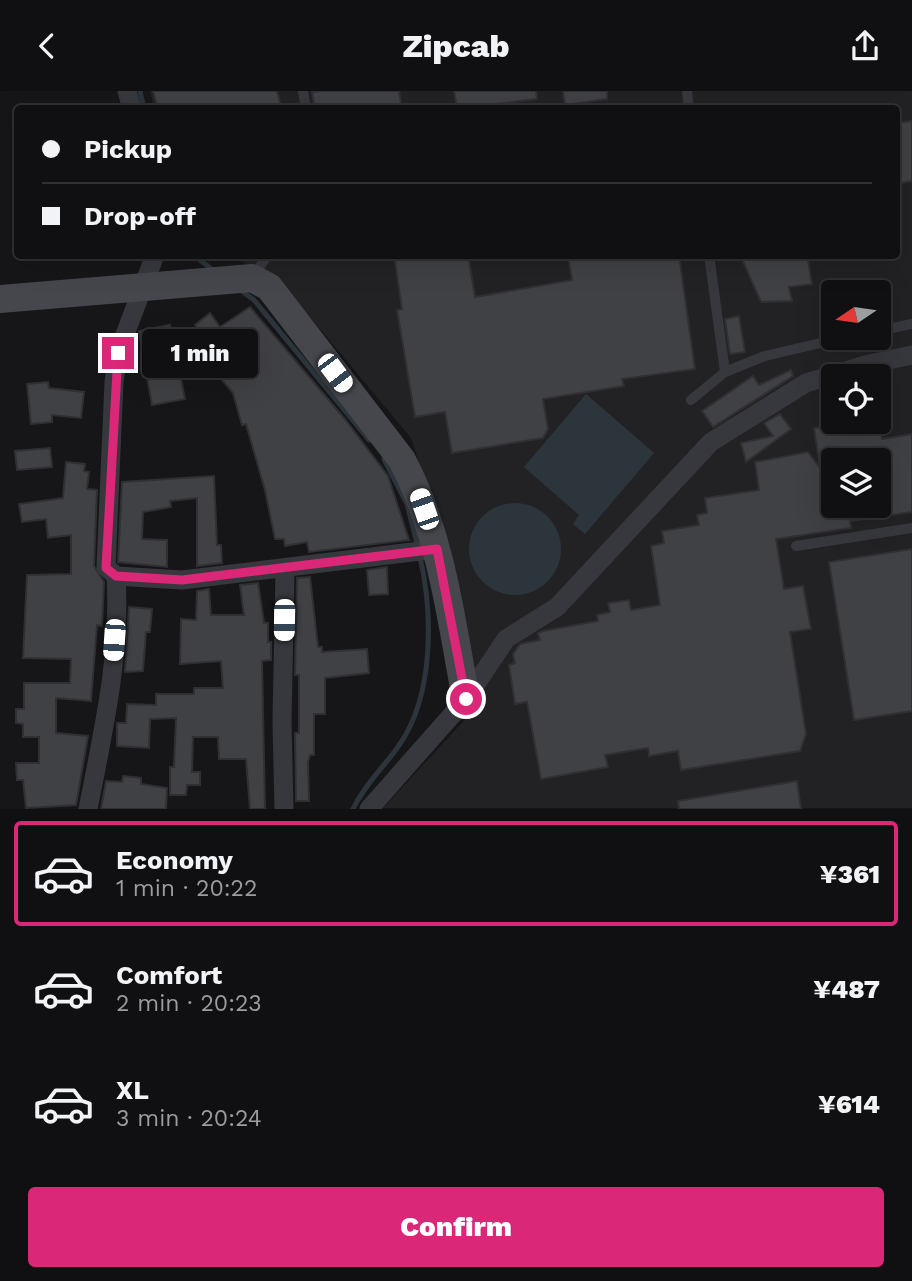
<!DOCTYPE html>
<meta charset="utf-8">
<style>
:root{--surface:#101012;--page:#19191b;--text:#f1f3f6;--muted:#9c9d9f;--line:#303032;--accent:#db2777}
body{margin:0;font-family:"Work Sans",sans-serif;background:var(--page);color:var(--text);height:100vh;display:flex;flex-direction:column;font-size:26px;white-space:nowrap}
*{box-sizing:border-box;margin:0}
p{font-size:23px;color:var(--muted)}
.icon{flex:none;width:38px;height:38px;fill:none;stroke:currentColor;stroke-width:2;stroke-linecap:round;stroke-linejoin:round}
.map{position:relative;height:718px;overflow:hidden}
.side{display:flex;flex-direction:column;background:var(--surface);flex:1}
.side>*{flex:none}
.top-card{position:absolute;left:14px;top:14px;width:886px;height:154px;border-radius:7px;box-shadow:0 7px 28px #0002,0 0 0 2px var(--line);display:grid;align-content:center;height:154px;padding:0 28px;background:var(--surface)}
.needle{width:46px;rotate:257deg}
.fabs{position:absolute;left:821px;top:189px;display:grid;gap:14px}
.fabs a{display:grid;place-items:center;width:70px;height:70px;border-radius:7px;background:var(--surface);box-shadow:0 7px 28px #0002,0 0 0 2px var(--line);font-size:35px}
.end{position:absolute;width:32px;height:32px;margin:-16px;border:9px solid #db2777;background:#fff;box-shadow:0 0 0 4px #fff}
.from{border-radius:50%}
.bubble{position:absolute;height:49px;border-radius:7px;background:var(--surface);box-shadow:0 7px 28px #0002,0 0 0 2px var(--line);font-size:23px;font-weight:800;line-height:49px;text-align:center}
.car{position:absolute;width:21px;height:42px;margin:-21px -10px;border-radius:9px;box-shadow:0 0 5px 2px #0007;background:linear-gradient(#fff 24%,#345 0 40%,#fff 0 76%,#345 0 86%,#fff 0)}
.top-card b{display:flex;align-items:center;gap:24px;height:66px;font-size:26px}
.top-card b+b{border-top:2px solid var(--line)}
.top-card i{width:18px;height:18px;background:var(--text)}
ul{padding:12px 0 0;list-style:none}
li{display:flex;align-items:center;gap:21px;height:105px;margin:0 14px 10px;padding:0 14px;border:4px solid transparent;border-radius:7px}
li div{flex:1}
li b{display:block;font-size:26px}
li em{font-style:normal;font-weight:800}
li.selected{border-color:var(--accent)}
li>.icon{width:63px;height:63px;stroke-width:1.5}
.button{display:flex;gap:14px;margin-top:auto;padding:14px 28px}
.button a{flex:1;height:80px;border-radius:7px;background:var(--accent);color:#fff;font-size:28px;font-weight:800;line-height:80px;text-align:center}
header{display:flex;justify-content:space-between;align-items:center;height:91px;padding:0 28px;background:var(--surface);font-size:32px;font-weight:800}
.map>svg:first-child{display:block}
.built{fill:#222225;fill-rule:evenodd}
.water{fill:#2c353c}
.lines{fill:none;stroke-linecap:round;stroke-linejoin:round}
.stream{stroke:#2c353c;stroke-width:5}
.building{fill:#404145;stroke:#303034;stroke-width:2;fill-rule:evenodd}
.lane{stroke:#37383d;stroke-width:10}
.street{stroke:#37383d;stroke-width:19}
.secondary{stroke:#45474d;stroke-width:28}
.route{stroke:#db2777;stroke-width:9}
</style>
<header><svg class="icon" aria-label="back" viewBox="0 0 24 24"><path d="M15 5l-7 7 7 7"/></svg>Zipcab<svg class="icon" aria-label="share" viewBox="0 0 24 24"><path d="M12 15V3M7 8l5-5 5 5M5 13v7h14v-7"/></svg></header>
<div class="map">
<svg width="912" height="718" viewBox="0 0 912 718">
<rect width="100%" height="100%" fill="#161618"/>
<path class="built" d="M150 0H912V717H383L475 618 429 401 411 347 275 184 227 165 896 164V18H154ZM833 201H878V247H833ZM833 285H878V331H833ZM833 369H878V415H833Z"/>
<g class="water">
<polygon points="586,303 654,362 585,443 573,433 579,424 524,376"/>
<circle cx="515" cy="458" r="46"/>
</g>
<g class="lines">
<g class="stream">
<polyline points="140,0 144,18"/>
<polyline points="194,164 214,180"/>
<polyline points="239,198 254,209 369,349"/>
<polyline points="384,368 407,413 418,456"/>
<path d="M353 718C365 693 385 675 400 653 434 603 433 523 420 466"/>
</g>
</g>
<g class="building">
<polygon points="153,0 277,0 282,18 158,18"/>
<polygon points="320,0 399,0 402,18 315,18 312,1"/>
<polygon points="454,0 536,0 537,8 457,18"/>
<polygon points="563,0 607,0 607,8 565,14"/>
<polygon points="912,30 912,90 896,93 896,32"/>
<polygon points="394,164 468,164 475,206 572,189 568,164 679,164 695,278 622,288 624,295 543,308 548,338 543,347 452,362 445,321 415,326 397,219 402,218"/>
<polygon points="740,164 807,164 812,193 789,196 792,210 761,211"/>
<polygon points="250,216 344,327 388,385 409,449 309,461 307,451 285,455 284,448 275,448 265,399 246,333 242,334 233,302 207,271 218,264 195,234 210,222 220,236"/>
<polygon points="739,225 745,261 730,263 725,228"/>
<polygon points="170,234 185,308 152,314 139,240"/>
<polygon points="791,279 793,285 713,336 702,320 753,285 759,294"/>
<polygon points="48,291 49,297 84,301 81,327 52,324 52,331 31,333 27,293"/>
<polygon points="780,323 791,338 746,371 741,352 773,345 764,332"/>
<path d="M862 331H880L882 348 912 343V421L850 430 851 437 776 448 784 498 803 495 811 538 790 541 806 643 800 660 681 679 678 660 649 665 648 657 605 664 608 676 541 688 527 611 515 613 509 574 515 572 513 563 520 553 540 549 538 542 543 540 598 530 597 524 610 521 608 512 629 509 631 519 660 514 651 455 664 452 662 440 699 434 697 424 707 422 705 407 759 399 755 371 808 361 820 377 814 337ZM833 369H878V415H833Z"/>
<polygon points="50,357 52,376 17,379 15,360"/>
<polygon points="66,371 85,373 84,380 89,381 87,398 97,399 94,475 104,491 102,535 97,534 91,610 56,607 56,642 88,645 76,714 26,717 23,689 17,689 16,672 39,672 39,646 23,646 23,633 16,632 16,618 24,618 24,592 70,592 71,568 23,567 27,484 71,483 71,444 48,447 46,428 22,431 19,413 63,407"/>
<polygon points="214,385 217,454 221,454 222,472 197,475 197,407 170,410 171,416 143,421 142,448 167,449 167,476 118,471 122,391"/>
<polygon points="912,458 912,620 854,629 829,471"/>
<polygon points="387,476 388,503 369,504 367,479"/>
<polygon points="310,486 318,556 322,556 322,561 367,558 369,582 325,587 325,623 314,623 314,664 310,664 308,671 309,710 296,710 295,642 299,642 299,584 295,584 297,487"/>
<polygon points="258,492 264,532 268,532 268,551 271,551 271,569 262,570 265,718 250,718 246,668 219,668 218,646 193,646 192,681 200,681 200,694 187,694 186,704 170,704 170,676 174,676 176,627 150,628 149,657 117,655 117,632 126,632 127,613 156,614 156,603 194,603 194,597 223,597 221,570 180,573 181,528 196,529 197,500 209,498 211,524 244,524 240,494"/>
<polygon points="129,516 152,518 150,541 146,541 143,580 125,581"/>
<polygon points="123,685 141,687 141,693 167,697 166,718 101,718 106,690 122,691"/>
<polygon points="797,690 801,718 679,718 678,710"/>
</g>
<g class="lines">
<g class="lane">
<polyline points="303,0 306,18"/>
<polyline points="687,0 689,18"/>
<polyline points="709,164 725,281"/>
<polyline points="254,184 268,164"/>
<polyline points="878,240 912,233"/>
<polyline points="691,309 725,281 765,265 842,247"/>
<polyline points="796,455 912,437"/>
</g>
<g class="street">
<polyline points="127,0 132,18"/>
<polyline points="116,485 182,489 437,458"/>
<path d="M88 718C103 641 121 564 116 485L106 476 114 291 118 262 155 164"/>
<polyline points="284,718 282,630 285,479"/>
<polyline points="369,718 466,608 506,548 557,516 711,351 806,292 865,274 912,264"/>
</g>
<path class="secondary" d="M0 208 252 187 269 196 402 369C441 443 451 527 466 608"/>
</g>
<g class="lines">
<polyline class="route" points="118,262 106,477 116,485 182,489 437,458 466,608"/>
</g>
</svg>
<div class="fabs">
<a><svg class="needle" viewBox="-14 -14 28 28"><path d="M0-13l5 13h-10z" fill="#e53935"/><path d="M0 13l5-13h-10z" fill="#9c9d9f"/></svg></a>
<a><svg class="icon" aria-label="locate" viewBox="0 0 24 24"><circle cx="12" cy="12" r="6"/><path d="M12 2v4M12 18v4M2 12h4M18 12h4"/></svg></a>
<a><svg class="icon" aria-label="layers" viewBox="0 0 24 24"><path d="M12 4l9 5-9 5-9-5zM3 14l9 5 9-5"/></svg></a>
</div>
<i class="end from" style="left:466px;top:608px"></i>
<i class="end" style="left:118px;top:262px"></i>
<div class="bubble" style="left:142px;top:238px;width:116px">1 min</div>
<i class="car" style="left:335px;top:282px;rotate:143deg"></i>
<i class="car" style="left:424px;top:418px;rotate:341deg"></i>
<i class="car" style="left:284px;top:529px;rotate:181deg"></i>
<i class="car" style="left:114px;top:549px;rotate:184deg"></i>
<div class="top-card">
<b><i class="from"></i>Pickup</b>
<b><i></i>Drop-off</b>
</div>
</div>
<section class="side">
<ul>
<li class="selected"><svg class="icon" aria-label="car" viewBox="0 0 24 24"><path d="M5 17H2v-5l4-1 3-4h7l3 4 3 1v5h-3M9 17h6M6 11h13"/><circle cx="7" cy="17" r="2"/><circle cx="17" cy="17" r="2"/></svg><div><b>Economy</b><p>1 min · 20:22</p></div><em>¥361</em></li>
<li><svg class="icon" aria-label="car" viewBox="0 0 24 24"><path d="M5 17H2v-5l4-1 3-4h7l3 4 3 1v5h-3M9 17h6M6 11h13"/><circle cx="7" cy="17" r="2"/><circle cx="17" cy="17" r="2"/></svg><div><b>Comfort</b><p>2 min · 20:23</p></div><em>¥487</em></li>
<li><svg class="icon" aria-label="car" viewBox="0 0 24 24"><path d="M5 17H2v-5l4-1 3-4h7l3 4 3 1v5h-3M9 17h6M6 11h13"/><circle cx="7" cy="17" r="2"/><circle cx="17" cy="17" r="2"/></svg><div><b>XL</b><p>3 min · 20:24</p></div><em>¥614</em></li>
</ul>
<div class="button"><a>Confirm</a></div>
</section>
